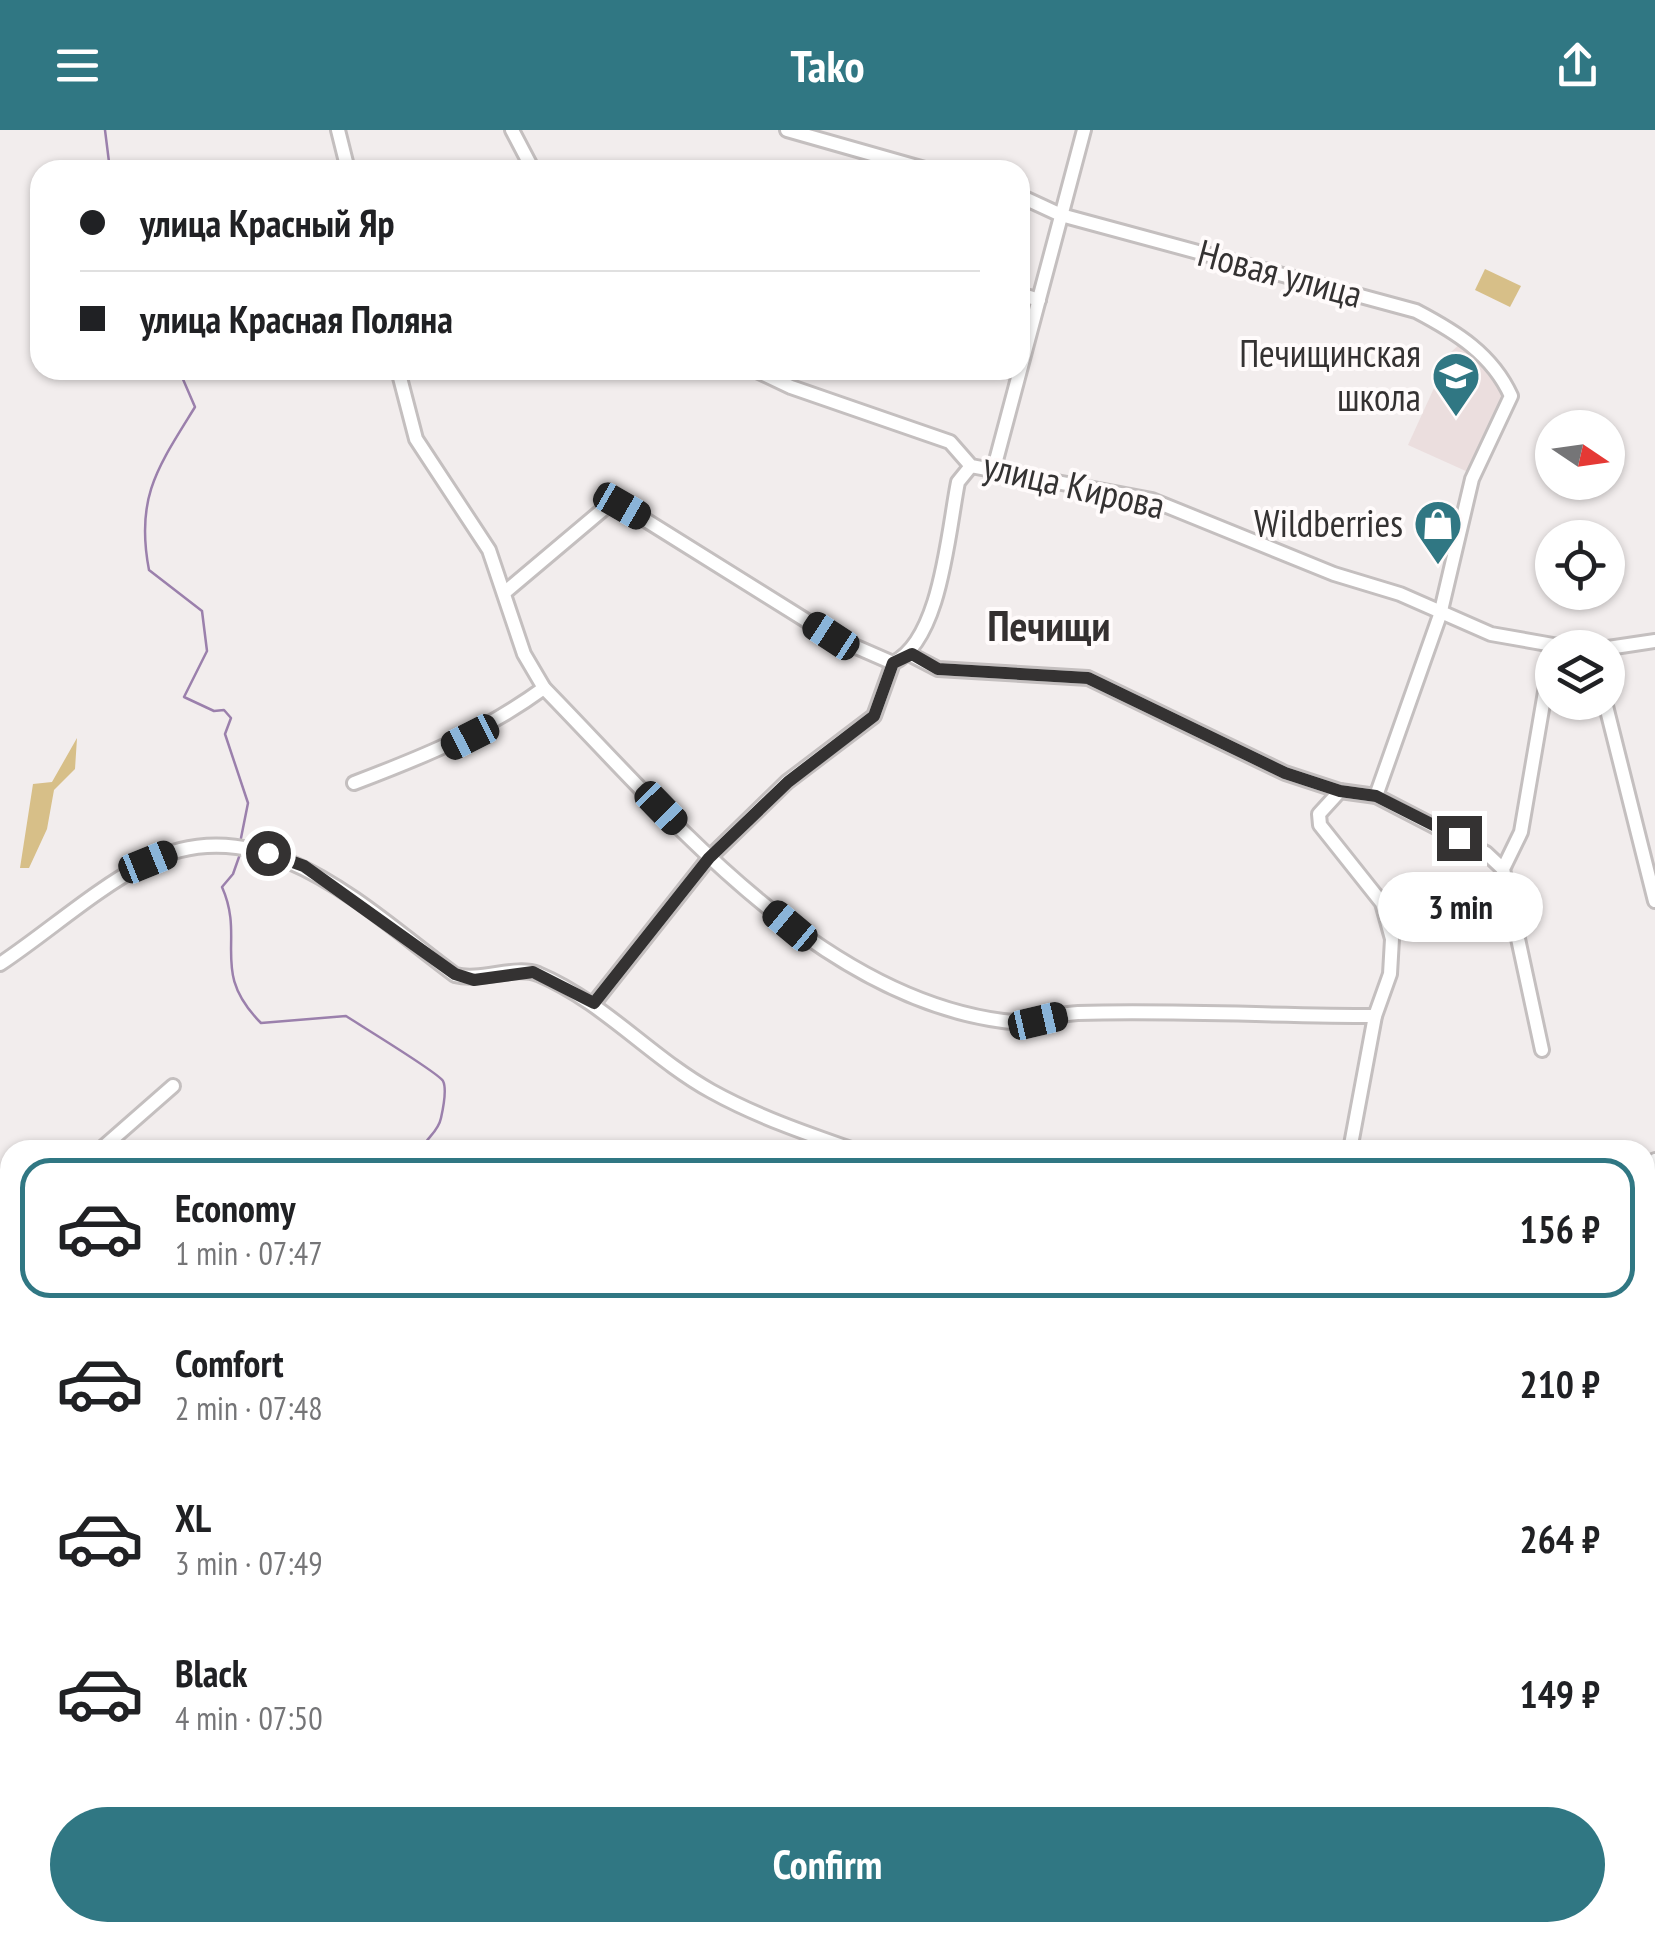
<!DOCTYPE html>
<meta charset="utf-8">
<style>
:root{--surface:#fff;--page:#f6f6f6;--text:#202124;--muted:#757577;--line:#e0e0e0;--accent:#307783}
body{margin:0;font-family:"PT Sans Narrow",sans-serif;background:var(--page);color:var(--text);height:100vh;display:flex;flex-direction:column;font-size:38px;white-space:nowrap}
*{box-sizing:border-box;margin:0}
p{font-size:32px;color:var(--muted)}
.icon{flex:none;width:55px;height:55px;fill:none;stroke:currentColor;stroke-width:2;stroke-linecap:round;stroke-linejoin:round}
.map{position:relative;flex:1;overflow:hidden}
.details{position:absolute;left:0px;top:1010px;width:1655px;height:802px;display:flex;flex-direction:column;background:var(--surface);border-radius:30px 30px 0 0;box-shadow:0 2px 8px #0004}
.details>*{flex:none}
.top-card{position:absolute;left:30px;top:30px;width:1000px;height:220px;border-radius:30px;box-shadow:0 2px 8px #0004;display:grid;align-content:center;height:220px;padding:0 50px;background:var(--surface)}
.needle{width:65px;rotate:103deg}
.tools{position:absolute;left:1535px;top:280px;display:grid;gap:20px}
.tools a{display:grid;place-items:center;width:90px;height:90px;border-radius:50%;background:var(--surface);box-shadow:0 2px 8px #0004;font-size:50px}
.end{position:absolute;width:45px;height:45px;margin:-22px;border:12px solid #343232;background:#fff;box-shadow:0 0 0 5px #fff}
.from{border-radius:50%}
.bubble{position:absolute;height:70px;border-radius:35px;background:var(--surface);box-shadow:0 2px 8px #0004;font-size:32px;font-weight:600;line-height:70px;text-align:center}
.car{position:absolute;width:30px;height:60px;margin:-30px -15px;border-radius:12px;box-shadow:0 0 8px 2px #0007;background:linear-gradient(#222 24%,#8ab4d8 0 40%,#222 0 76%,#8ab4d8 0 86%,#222 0)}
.top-card b{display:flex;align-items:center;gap:35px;height:95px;font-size:38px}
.top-card b+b{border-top:2px solid var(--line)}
.top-card i{width:25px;height:25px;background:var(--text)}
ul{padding:18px 0 0;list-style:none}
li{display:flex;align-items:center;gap:30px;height:140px;margin:0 20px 15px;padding:0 30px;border:5px solid transparent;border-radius:30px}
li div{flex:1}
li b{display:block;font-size:38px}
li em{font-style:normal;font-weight:600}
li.active{border-color:var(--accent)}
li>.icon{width:90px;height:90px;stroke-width:1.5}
.button{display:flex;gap:20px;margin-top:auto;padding:20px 50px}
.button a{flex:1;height:115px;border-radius:60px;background:var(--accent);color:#fff;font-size:40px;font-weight:600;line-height:115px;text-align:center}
header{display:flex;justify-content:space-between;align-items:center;height:130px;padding:0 50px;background:var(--accent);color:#fff;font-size:45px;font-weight:600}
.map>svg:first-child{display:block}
.built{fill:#ebdede}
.green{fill:#d7bf88}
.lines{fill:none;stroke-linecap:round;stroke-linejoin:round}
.stream{stroke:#9b80ac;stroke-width:2.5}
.minor-casing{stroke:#c4bfbf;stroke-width:18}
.minor{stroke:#fff;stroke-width:12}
.route{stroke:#343232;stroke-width:12}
.labels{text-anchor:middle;stroke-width:8;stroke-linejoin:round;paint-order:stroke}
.street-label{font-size:38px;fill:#343232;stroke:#fffbfb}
.poi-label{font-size:38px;fill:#343232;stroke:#fffbfb;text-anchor:end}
.quarter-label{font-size:42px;font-weight:bold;fill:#343030;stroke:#fffbfb}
</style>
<header><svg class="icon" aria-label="menu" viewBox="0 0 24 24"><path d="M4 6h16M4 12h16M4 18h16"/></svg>Tako<svg class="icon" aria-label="share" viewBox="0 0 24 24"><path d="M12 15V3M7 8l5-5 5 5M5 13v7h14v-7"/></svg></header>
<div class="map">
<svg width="1655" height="1811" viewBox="0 0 1655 1811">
<rect width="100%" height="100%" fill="#f2eded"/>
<polygon class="built" points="1462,212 1493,241 1503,264 1468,342 1408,315 1450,223"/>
<g class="green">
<polygon points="1485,139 1521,156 1510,177 1475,160"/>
<polygon points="77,608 75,639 54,660 47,699 29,738 20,738 33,654 52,652"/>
<polygon points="1655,1312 1655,1356 1645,1355 1645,1314"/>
<polygon points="0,1789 10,1789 10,1802 84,1803 67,1810 0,1811"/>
<polygon points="327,1802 503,1802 503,1803 501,1811 325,1811"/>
<polygon points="920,1803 1094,1802 1094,1803 1087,1811 920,1811 925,1808"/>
</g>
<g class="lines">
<g class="stream">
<polyline points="105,0 110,40"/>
<path d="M179 240 195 277C158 337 135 367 149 440L202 481 207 521 184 567 214 581 224 580 231 588 225 604 248 673 241 708"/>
<path d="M239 727 233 744 222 757C246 811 209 841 261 893L346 886C361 896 439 943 443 951 447 959 443 979 441 988 438 1003 425 1008 422 1020"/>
<polyline points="1645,1063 1655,1065"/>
</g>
<g class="minor-casing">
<g id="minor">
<polyline points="338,0 348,40"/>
<polyline points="512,0 533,40"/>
<polyline points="787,0 928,40"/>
<path d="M1020 66 1061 85 1416 181C1456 202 1492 224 1511 266L1472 349 1440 485 1376 666"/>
<polyline points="1020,164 1039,170"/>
<path d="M398 240 416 309 489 420 524 524 544 558C667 684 817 867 1003 891 1029 895 1053 884 1078 883 1176 880 1276 886 1375 886"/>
<polyline points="755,240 791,257 950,312 971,336 1152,370 1334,444 1400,464 1491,504 1570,518"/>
<polyline points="994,338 1084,0"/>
<polyline points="504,463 606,377 623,376 831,506 893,533"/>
<polyline points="1608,518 1655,511"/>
<polyline points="911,525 938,539 1088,548 1285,643 1340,661 1376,666 1486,723 1503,739"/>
<polyline points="1605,572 1655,771"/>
<path d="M354 653C425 626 482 603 544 558"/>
<polyline points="1340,661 1319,684 1320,695 1382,773 1392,809 1390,844 1375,886 1350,1020"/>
<path d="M0 834C48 802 93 761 144 734 261 672 367 780 455 845 481 852 515 835 538 844 604 872 650 927 711 961 756 986 805 1003 854 1020"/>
<path d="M594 873 709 728 787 652 874 586 893 533C941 510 948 402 958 352L971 336"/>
<polyline points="1542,920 1503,739 1521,702 1552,521"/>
<polyline points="100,1020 173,956"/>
<polyline points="1645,1045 1655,1030"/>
<polyline points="0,1108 10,1099"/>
<polyline points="1645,1153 1655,1159"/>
<polyline points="0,1410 10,1408"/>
</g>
</g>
<use href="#minor" class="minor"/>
</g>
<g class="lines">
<polyline class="route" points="268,723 304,736 455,844 474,850 533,842 594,873 709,728 788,652 874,586 893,533 912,524 938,539 1088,548 1285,643 1340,661 1376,666 1459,708"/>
</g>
<defs>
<g id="school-pin" transform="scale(2.5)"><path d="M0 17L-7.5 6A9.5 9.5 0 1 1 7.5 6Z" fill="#307783" stroke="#fffbfb"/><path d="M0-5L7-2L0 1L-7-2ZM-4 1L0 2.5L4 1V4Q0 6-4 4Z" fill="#fff"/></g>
<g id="shop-pin" transform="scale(2.5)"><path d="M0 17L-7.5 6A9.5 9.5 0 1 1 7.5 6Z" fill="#307783" stroke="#fffbfb"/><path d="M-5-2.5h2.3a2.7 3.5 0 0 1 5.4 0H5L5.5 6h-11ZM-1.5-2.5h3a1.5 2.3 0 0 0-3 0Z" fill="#fff"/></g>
</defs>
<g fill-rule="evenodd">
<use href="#school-pin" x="1456" y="246"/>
<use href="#shop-pin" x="1438" y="394"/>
</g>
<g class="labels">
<g class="street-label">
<text transform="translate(1280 144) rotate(15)" y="13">Новая улица</text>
<text transform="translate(1074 356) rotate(13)" y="13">улица Кирова</text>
</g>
<g class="poi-label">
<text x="1421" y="237">Печищинская<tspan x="1421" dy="44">школа</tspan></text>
<text x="1403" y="407">Wildberries</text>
</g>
<g class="quarter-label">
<text x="1049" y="511">Печищи</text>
</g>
</g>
</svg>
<div class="tools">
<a><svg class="needle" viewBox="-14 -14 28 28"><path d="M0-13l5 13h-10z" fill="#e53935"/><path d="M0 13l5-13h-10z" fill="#757577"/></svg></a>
<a><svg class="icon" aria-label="locate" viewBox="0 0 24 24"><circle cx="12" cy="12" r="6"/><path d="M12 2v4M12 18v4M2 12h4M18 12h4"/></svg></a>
<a><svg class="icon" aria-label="layers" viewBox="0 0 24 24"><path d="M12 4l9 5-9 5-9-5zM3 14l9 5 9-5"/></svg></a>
</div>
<i class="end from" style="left:268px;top:723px"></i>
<i class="end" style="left:1459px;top:708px"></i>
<div class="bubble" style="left:1378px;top:742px;width:165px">3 min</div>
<i class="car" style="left:622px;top:376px;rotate:120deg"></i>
<i class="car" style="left:831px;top:506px;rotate:303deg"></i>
<i class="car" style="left:470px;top:607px;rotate:243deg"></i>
<i class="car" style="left:661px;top:678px;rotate:136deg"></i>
<i class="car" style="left:148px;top:732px;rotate:68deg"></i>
<i class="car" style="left:790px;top:796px;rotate:310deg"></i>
<i class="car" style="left:1038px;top:891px;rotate:77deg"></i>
<div class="top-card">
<b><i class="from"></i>улица Красный Яр</b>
<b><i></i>улица Красная Поляна</b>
</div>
<section class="details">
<ul>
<li class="active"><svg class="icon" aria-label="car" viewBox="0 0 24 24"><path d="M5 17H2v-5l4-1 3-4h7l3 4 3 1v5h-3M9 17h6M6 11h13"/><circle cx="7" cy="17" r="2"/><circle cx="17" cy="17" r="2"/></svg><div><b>Economy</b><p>1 min · 07:47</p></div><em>156 ₽</em></li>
<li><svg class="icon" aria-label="car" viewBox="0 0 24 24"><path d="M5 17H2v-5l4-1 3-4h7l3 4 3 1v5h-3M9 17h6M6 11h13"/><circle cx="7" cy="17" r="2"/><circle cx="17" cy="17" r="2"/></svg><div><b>Comfort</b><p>2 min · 07:48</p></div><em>210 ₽</em></li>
<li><svg class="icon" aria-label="car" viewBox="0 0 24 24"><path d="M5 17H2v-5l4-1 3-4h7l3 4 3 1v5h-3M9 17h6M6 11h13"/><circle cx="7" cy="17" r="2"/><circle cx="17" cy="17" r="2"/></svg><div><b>XL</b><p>3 min · 07:49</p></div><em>264 ₽</em></li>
<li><svg class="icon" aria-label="car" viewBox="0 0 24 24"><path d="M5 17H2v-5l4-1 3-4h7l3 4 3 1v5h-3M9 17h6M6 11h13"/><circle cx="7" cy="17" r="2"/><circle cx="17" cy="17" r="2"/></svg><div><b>Black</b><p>4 min · 07:50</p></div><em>149 ₽</em></li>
</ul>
<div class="button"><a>Confirm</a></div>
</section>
</div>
